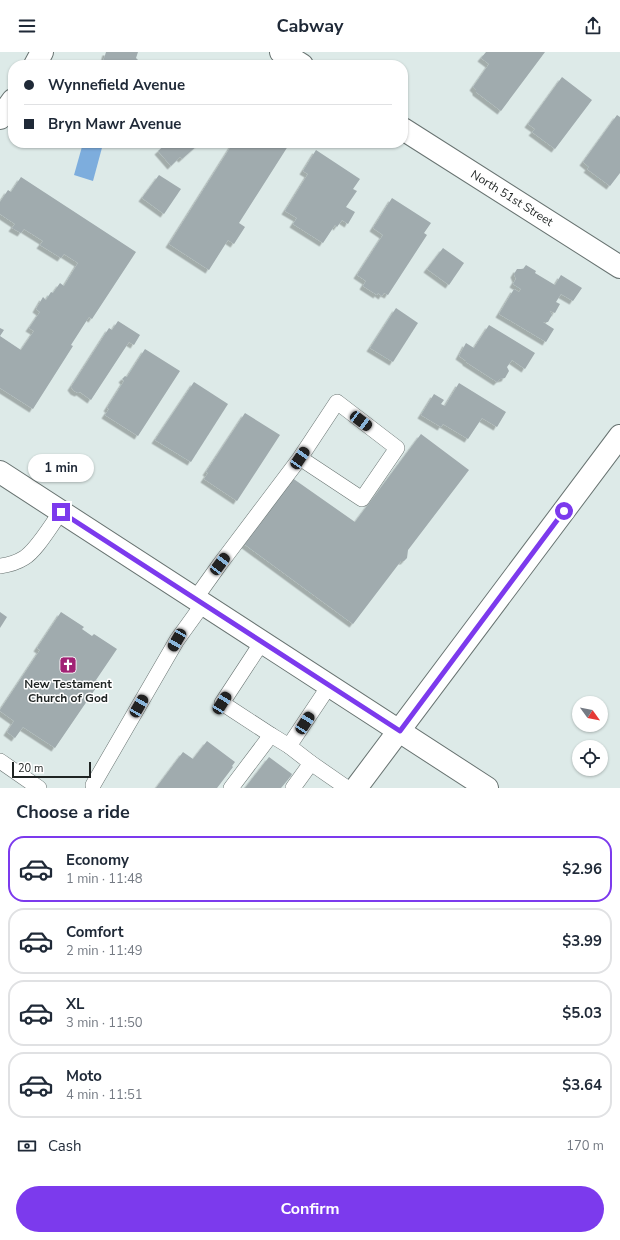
<!DOCTYPE html>
<meta charset="utf-8">
<style>
:root{--surface:#fff;--page:#f2f2f3;--text:#1f2937;--muted:#747a83;--line:#e0e1e3;--accent:#7c3aed}
body{margin:0;font-family:"Nunito Sans",sans-serif;background:var(--page);color:var(--text);height:100vh;display:flex;flex-direction:column;font-size:15px;white-space:nowrap}
*{box-sizing:border-box;margin:0}
p{font-size:13px;color:var(--muted)}
.icon{flex:none;width:22px;height:22px;fill:none;stroke:currentColor;stroke-width:2;stroke-linecap:round;stroke-linejoin:round}
.map{position:relative;height:736px;overflow:hidden}
.panel{display:flex;flex-direction:column;background:var(--surface);flex:1}
.panel>*{flex:none}
.hud{position:absolute;left:8px;top:8px;width:400px;height:88px;border-radius:16px;box-shadow:0 1px 3px #0004;display:grid;align-content:center;height:88px;padding:0 16px;background:var(--surface)}
.needle{width:26px;rotate:123deg}
.buttons{position:absolute;left:572px;top:644px;display:grid;gap:8px}
.buttons a{display:grid;place-items:center;width:36px;height:36px;border-radius:50%;background:var(--surface);box-shadow:0 1px 3px #0004;font-size:20px}
.scale{position:absolute;left:12px;bottom:10px;width:79px;box-sizing:border-box;padding-left:4px;border:2px solid #1f2423;border-top:0;font-size:11px;line-height:14px;white-space:nowrap;color:#1f2423;-webkit-text-stroke:3px #fff;paint-order:stroke}
.end{position:absolute;width:18px;height:18px;margin:-9px;border:5px solid #7c3aed;background:#fff;box-shadow:0 0 0 2px #fff}
.from{border-radius:50%}
.bubble{position:absolute;height:28px;border-radius:14px;background:var(--surface);box-shadow:0 1px 3px #0004;font-size:13px;font-weight:700;line-height:28px;text-align:center}
.car{position:absolute;width:12px;height:24px;margin:-12px -6px;border-radius:5px;box-shadow:0 0 3px 1px #0007;background:linear-gradient(#222 24%,#8ab4d8 0 40%,#222 0 76%,#8ab4d8 0 86%,#222 0)}
.hud b{display:flex;align-items:center;gap:14px;height:38px;font-size:15px}
.hud b+b{border-top:1px solid var(--line)}
.hud i{width:10px;height:10px;background:var(--text)}
ul{padding:0;list-style:none}
li{display:flex;align-items:center;gap:12px;height:66px;margin:0 8px 6px;padding:0 8px;border:2px solid var(--line);border-radius:16px}
li div{flex:1}
li b{display:block;font-size:15px}
li em{font-style:normal;font-weight:700}
li.selected{border-color:var(--accent)}
li>.icon{width:36px;height:36px;stroke-width:1.5}
h2{padding:0 16px;font-size:18px;line-height:48px}
.pay{display:flex;align-items:center;gap:10px;height:44px;padding:0 16px;font-size:15px}
.pay p{margin-inline-start:auto}
.action{display:flex;gap:8px;margin-top:auto;padding:8px 16px}
.action a{flex:1;height:46px;border-radius:24px;background:var(--accent);color:#fff;font-size:16px;font-weight:700;line-height:46px;text-align:center}
header{display:flex;justify-content:space-between;align-items:center;height:52px;padding:0 16px;background:var(--surface);font-size:18px;font-weight:700}
.map>svg:first-child{display:block}
.water{fill:#7daddd}
.building{fill:#a0abae;filter:url(#shadow)}
.lines{fill:none;stroke-linecap:round;stroke-linejoin:round}
.lane-casing{stroke:#687371;stroke-width:16}
.street-casing{stroke:#687371;stroke-width:24}
.secondary-casing{stroke:#687371;stroke-width:24}
.lane{stroke:#fff;stroke-width:15}
.street{stroke:#fff;stroke-width:22}
.secondary{stroke:#fff;stroke-width:22}
.route{stroke:#7c3aed;stroke-width:5}
.labels{text-anchor:middle;stroke-width:3;stroke-linejoin:round;paint-order:stroke}
.street-label{font-size:12px;fill:#1f2423;stroke:#fff}
.poi-label{font-size:12px;font-weight:bold;fill:#1f2423;stroke:#fff}
</style>
<header><svg class="icon" aria-label="menu" viewBox="0 0 24 24"><path d="M4 6h16M4 12h16M4 18h16"/></svg>Cabway<svg class="icon" aria-label="share" viewBox="0 0 24 24"><path d="M12 15V3M7 8l5-5 5 5M5 13v7h14v-7"/></svg></header>
<div class="map">
<svg width="620" height="736" viewBox="0 0 620 736">
<defs>
<filter id="shadow"><feDropShadow dx="-3.5" dy="3.5" stdDeviation="0" flood-color="#0004"/></filter>
</defs>
<rect width="100%" height="100%" fill="#ddeae8"/>
<polygon class="water" points="83,91 100,91 103,92 93,129 74,123"/>
<g class="building">
<polygon points="106,0 138,0 136,6 138,8 136,13 102,13"/>
<polygon points="486,0 545,0 501,59 476,40 476,38 473,35 489,12 481,6"/>
<polygon points="562,25 592,48 555,97 532,80 535,77 528,72"/>
<polygon points="617,63 620,65 620,121 610,134 587,117 589,115 583,110"/>
<polygon points="166,91 200,91 182,107 180,105 171,114 158,99 166,92"/>
<polygon points="233,91 290,91 239,171 245,175 234,192 228,188 209,218 169,192"/>
<polygon points="316,98 360,127 353,137 357,139 346,155 355,160 348,172 342,168 337,175 335,173 323,191 293,172 297,166 285,159 308,122 303,119"/>
<polygon points="159,123 181,137 164,162 142,146"/>
<polygon points="21,125 136,200 92,267 89,265 71,293 73,294 33,357 0,336 0,276 4,278 0,284 21,298 34,279 29,276 40,260 36,257 43,245 46,248 51,240 53,241 60,231 64,234 78,211 64,202 61,206 40,193 43,189 24,177 21,181 12,176 15,172 0,162 0,150 8,138 11,140"/>
<polygon points="392,146 431,171 424,181 427,183 388,243 384,241 382,244 378,241 377,243 363,234 366,229 357,223 383,183 373,176"/>
<polygon points="443,196 464,211 449,233 427,217"/>
<polygon points="526,213 536,219 535,221 555,233 561,223 582,236 573,249 561,242 556,250 560,252 555,261 550,259 552,263 548,270 543,270 554,277 546,290 499,262 514,237 519,240 521,237 513,232 516,227 514,222 517,217 523,217"/>
<polygon points="396,256 418,271 393,310 370,296"/>
<polygon points="118,269 140,283 134,293 129,290 91,348 80,340 78,341 74,339 71,335 109,276 112,278"/>
<polygon points="489,273 535,301 525,317 512,308 507,315 509,319 505,326 500,327 497,330 466,310 466,309 459,304 466,291 474,296"/>
<polygon points="145,297 180,319 138,384 105,363 109,357 107,356 124,329 122,327 125,324 127,325"/>
<polygon points="194,330 228,352 191,410 155,388"/>
<polygon points="459,331 506,360 497,375 482,366 468,387 443,372 441,375 421,363 434,342 444,348 441,352 445,354"/>
<polygon points="245,361 280,383 237,449 204,427 208,421 206,420"/>
<polygon points="421,382 469,418 408,498 407,506 404,509 401,509 353,572 240,489 288,423 355,470"/>
<polygon points="0,560 7,565 0,576"/>
<polygon points="61,560 84,575 82,577 92,584 94,582 117,597 96,628 100,630 55,696 23,675 15,686 7,680 14,669 0,659 0,658 40,598 37,596"/>
<polygon points="207,689 235,710 232,714 233,715 217,736 156,736 183,700 193,707"/>
<polygon points="269,705 292,722 291,724 281,736 245,736"/>
</g>
<g class="lines">
<g class="lane-casing">
<g id="lane">
<path d="M0 514C8 513 16 511 24 506 37 498 51 473 61 460"/>
<polyline points="195,547 220,512 300,406 337,350 397,396 362,447 300,406"/>
<polyline points="262,590 222,651 271,683 289,694 311,711 347,736"/>
<polyline points="289,694 329,634"/>
<polyline points="0,709 39,736"/>
<polyline points="93,733 177,588 203,552"/>
<polyline points="231,736 271,683"/>
<polyline points="293,736 311,711"/>
</g>
</g>
<g class="street-casing">
<g id="street">
<polyline points="281,0 302,13"/>
<polyline points="35,13 42,0"/>
<polyline points="0,66 13,48"/>
<polyline points="403,77 620,215"/>
</g>
</g>
<g class="secondary-casing">
<g id="secondary">
<polyline points="0,420 487,736"/>
<polyline points="356,736 620,384"/>
</g>
</g>
<use href="#lane" class="lane"/>
<use href="#street" class="street"/>
<use href="#secondary" class="secondary"/>
</g>
<g class="lines">
<polyline class="route" points="61,460 400,679 564,459"/>
</g>
<defs>
<g id="church-square" transform="scale(0.9)"><rect x="-9" y="-9" width="18" height="18" rx="4" fill="#a12274" stroke="#fff"/><path d="M-1.2-6h2.4v3.5h3.3v2.4h-3.3V6h-2.4V-.1h-3.3v-2.4h3.3Z" fill="#fff"/></g>
</defs>
<g fill-rule="evenodd">
<use href="#church-square" x="68" y="613"/>
</g>
<g class="labels">
<g class="street-label">
<text transform="translate(512 146) rotate(32)" y="4">North 51st Street</text>
</g>
<g class="poi-label">
<text x="68" y="636">New Testament<tspan x="68" dy="14">Church of God</tspan></text>
</g>
</g>
</svg>
<div class="buttons">
<a><svg class="needle" viewBox="-14 -14 28 28"><path d="M0-13l5 13h-10z" fill="#e53935"/><path d="M0 13l5-13h-10z" fill="#747a83"/></svg></a>
<a><svg class="icon" aria-label="locate" viewBox="0 0 24 24"><circle cx="12" cy="12" r="6"/><path d="M12 2v4M12 18v4M2 12h4M18 12h4"/></svg></a>
</div>
<div class="scale">20 m</div>
<i class="end from" style="left:564px;top:459px"></i>
<i class="end" style="left:61px;top:460px"></i>
<div class="bubble" style="left:28px;top:402px;width:66px">1 min</div>
<i class="car" style="left:361px;top:369px;rotate:127deg"></i>
<i class="car" style="left:300px;top:406px;rotate:34deg"></i>
<i class="car" style="left:220px;top:512px;rotate:37deg"></i>
<i class="car" style="left:177px;top:588px;rotate:210deg"></i>
<i class="car" style="left:222px;top:651px;rotate:32deg"></i>
<i class="car" style="left:139px;top:654px;rotate:30deg"></i>
<i class="car" style="left:305px;top:671px;rotate:33deg"></i>
<div class="hud">
<b><i class="from"></i>Wynnefield Avenue</b>
<b><i></i>Bryn Mawr Avenue</b>
</div>
</div>
<section class="panel">
<h2>Choose a ride</h2>
<ul>
<li class="selected"><svg class="icon" aria-label="car" viewBox="0 0 24 24"><path d="M5 17H2v-5l4-1 3-4h7l3 4 3 1v5h-3M9 17h6M6 11h13"/><circle cx="7" cy="17" r="2"/><circle cx="17" cy="17" r="2"/></svg><div><b>Economy</b><p>1 min · 11:48</p></div><em>$2.96</em></li>
<li><svg class="icon" aria-label="car" viewBox="0 0 24 24"><path d="M5 17H2v-5l4-1 3-4h7l3 4 3 1v5h-3M9 17h6M6 11h13"/><circle cx="7" cy="17" r="2"/><circle cx="17" cy="17" r="2"/></svg><div><b>Comfort</b><p>2 min · 11:49</p></div><em>$3.99</em></li>
<li><svg class="icon" aria-label="car" viewBox="0 0 24 24"><path d="M5 17H2v-5l4-1 3-4h7l3 4 3 1v5h-3M9 17h6M6 11h13"/><circle cx="7" cy="17" r="2"/><circle cx="17" cy="17" r="2"/></svg><div><b>XL</b><p>3 min · 11:50</p></div><em>$5.03</em></li>
<li><svg class="icon" aria-label="car" viewBox="0 0 24 24"><path d="M5 17H2v-5l4-1 3-4h7l3 4 3 1v5h-3M9 17h6M6 11h13"/><circle cx="7" cy="17" r="2"/><circle cx="17" cy="17" r="2"/></svg><div><b>Moto</b><p>4 min · 11:51</p></div><em>$3.64</em></li>
</ul>
<div class="pay"><svg class="icon" aria-label="cash" viewBox="0 0 24 24"><path d="M3 7h18v10H3z"/><circle cx="12" cy="12" r="2"/></svg>Cash<p>170 m</p></div>
<div class="action"><a>Confirm</a></div>
</section>
